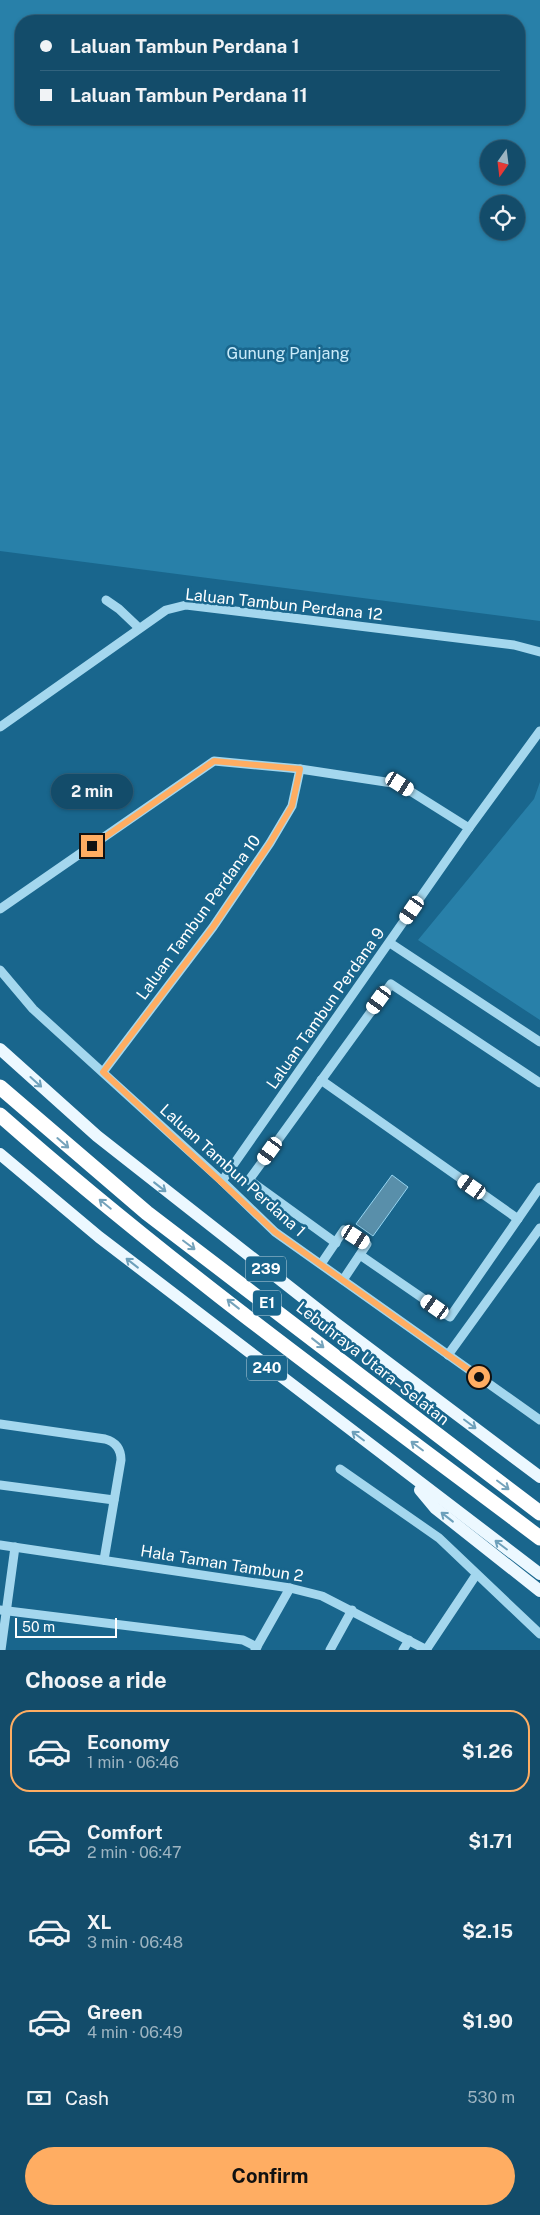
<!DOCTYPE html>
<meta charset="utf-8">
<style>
:root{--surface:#134c6a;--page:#205672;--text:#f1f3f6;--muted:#9db4c1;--line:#32637e;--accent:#ffad62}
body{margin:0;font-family:"Public Sans",sans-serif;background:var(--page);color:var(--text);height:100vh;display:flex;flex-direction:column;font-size:19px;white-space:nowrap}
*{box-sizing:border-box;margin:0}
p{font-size:16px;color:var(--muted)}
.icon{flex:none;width:28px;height:28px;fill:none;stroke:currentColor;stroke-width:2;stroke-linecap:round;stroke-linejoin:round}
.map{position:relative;height:1650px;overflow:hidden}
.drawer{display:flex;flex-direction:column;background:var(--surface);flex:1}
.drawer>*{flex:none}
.banner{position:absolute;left:15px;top:15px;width:510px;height:110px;border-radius:20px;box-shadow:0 1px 4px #0004,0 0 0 1px var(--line);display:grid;align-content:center;height:110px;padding:0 25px;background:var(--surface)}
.needle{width:32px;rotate:194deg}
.buttons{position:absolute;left:480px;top:140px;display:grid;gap:10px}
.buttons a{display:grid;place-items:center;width:45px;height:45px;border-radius:50%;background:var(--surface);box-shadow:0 1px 4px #0004,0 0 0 1px var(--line);font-size:25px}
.scale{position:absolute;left:15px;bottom:12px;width:102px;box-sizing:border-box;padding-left:5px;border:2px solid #fff;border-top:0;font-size:14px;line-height:18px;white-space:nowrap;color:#fff;-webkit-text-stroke:4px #19668d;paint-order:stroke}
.end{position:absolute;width:22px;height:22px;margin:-11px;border:6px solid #ffad62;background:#111;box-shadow:0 0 0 2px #111}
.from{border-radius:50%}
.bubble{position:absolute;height:35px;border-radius:18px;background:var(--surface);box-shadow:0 1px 4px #0004,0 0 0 1px var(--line);font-size:16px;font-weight:700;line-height:35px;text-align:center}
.car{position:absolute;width:15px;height:30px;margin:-15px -8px;border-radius:6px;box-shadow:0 0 4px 1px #0007;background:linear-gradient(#fff 24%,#345 0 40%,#fff 0 76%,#345 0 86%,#fff 0)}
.banner b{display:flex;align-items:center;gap:18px;height:48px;font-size:19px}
.banner b+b{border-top:1px solid var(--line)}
.banner i{width:12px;height:12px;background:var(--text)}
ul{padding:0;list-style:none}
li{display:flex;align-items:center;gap:15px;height:82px;margin:0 10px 8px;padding:0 15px;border:2px solid transparent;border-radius:20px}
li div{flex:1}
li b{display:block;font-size:19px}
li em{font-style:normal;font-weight:700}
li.selected{border-color:var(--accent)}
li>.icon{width:45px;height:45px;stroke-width:1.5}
h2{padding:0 25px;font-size:22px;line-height:60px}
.pay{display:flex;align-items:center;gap:12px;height:55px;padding:0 25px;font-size:19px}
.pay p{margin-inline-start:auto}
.action{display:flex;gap:10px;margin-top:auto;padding:10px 25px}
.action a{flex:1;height:58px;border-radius:30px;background:var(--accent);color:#111;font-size:20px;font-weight:700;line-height:58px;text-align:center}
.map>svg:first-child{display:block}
.green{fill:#2880a9;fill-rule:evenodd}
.water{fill:#598faa;stroke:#97d5f1}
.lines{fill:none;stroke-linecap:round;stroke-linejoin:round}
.minor{stroke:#a4d7ee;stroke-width:9}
.major{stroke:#ecf8ff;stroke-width:12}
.highway{stroke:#fff;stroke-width:15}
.oneway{stroke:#6da0bb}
.oneway2{stroke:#75a3bb}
.route{stroke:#ffad62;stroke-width:6}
.labels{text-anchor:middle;stroke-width:5;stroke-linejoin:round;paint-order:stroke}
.shield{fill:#19668d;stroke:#bad1dd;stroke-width:1}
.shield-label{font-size:15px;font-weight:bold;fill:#fff}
.park-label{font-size:16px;fill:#caebfa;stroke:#19668d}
.street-label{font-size:16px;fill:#fff;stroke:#19668d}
</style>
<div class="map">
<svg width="540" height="1650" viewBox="0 0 540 1650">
<rect width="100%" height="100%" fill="#19668d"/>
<g class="green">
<path d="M0 0H540V621L0 551ZM21 21H519V119H21ZM489 149H516V176H489ZM489 204H516V231H489Z"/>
<polygon points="540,782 540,1020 418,940 534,799"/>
</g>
<polygon class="water" points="392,1175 408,1187 373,1236 356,1224"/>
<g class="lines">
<g class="minor">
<polyline points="106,600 119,609 139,628"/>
<polyline points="0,727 166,610 186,605 514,645 540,652"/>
<polyline points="0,909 214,761 300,769 399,784 469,828"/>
<polyline points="390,943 540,1042"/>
<polyline points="0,970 33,1009 222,1181 275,1232 540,1420"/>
<polyline points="103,1072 213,927 270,843 292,806 300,769"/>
<polyline points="321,1080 518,1219"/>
<polyline points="222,1181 469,828 540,731"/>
<polyline points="336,1243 249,1180 391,984 540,1083"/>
<polyline points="360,1255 450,1317 540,1187"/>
<polyline points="321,1264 344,1230 367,1244 343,1280"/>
<polyline points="448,1355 540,1228"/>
<path d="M0 1424 105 1439C116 1442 121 1449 121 1460L104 1560"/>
<polyline points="340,1469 439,1538 540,1634"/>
<polyline points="0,1485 114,1500"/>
<polyline points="0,1545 290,1588 322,1596 427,1650"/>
<polyline points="0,1610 243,1640 257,1647"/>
<polyline points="1,1650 15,1547"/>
<polyline points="255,1650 290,1588"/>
<polyline points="330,1650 352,1610"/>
<polyline points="403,1650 409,1640"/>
<polyline points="426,1650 476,1575"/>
</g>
<g class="major">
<polyline points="0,1049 97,1136 334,1322 540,1477"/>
<polyline points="0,1154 99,1237 540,1574"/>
<polyline points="420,1490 435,1508 540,1591"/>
</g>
<g class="highway">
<polyline points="0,1087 147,1213 540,1513"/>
<path d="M0 1115C171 1266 358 1401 540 1538"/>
</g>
</g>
<defs><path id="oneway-shaft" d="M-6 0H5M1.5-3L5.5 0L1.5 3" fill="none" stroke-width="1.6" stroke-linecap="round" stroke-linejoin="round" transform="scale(1.25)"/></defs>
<g class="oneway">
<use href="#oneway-shaft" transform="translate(36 1082) rotate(42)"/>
<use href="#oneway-shaft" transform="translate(160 1187) rotate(38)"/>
<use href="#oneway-shaft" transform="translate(132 1263) rotate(-142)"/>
<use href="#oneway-shaft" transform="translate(470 1424) rotate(37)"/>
<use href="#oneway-shaft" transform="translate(358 1436) rotate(-143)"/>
<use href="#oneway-shaft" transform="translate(447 1517) rotate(-142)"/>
<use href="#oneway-shaft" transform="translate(501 1545) rotate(-143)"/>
</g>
<g class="oneway2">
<use href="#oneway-shaft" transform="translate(63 1143) rotate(41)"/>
<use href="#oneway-shaft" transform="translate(105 1204) rotate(-141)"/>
<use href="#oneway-shaft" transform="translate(189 1245) rotate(37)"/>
<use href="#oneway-shaft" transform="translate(233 1304) rotate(-142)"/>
<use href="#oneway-shaft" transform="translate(318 1343) rotate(38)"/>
<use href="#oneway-shaft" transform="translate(417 1446) rotate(-143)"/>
<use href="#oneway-shaft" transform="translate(503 1485) rotate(37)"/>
</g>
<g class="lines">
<polyline class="route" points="92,846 214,761 300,769 292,806 270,843 213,927 103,1072 275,1232 479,1377"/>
</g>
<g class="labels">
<g class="shield">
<rect x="246" y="1256.5" width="40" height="25" rx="4"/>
<rect x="253" y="1290.5" width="28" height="25" rx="4"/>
<rect x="247" y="1355.5" width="40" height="25" rx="4"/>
</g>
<g class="shield-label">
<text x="266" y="1274">239</text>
<text x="267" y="1308">E1</text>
<text x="267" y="1373">240</text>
</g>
<g class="park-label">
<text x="288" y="359">Gunung Panjang</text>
</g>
<g class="street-label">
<text transform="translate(284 604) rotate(6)" y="6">Laluan Tambun Perdana 12</text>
<text transform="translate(198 917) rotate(-54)" y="6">Laluan Tambun Perdana 10</text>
<text transform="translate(325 1008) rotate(-55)" y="6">Laluan Tambun Perdana 9</text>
<text transform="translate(233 1170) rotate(42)" y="6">Laluan Tambun Perdana 1</text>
<text transform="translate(373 1363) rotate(38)" y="6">Lebuhraya Utara–Selatan</text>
<text transform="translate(222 1563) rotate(9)" y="6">Hala Taman Tambun 2</text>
</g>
</g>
</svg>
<div class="buttons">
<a><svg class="needle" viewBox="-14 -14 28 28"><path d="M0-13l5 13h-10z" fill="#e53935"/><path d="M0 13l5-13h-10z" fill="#9db4c1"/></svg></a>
<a><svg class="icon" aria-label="locate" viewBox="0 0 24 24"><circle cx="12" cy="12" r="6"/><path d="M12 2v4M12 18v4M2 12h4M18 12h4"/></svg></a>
</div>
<div class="scale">50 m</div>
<i class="end from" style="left:479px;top:1377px"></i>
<i class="end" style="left:92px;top:846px"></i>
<div class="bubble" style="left:51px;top:774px;width:82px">2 min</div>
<i class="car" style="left:400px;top:784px;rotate:123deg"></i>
<i class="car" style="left:412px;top:910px;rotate:215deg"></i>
<i class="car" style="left:379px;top:1000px;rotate:216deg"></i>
<i class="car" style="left:270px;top:1151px;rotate:216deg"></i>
<i class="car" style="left:472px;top:1187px;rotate:305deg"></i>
<i class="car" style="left:356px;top:1237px;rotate:123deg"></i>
<i class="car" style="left:435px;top:1307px;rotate:305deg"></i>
<div class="banner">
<b><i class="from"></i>Laluan Tambun Perdana 1</b>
<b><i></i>Laluan Tambun Perdana 11</b>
</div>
</div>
<section class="drawer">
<h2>Choose a ride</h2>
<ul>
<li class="selected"><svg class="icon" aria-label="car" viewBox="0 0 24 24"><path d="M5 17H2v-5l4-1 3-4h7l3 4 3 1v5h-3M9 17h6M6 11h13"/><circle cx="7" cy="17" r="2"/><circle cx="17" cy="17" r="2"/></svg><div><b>Economy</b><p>1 min · 06:46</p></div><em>$1.26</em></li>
<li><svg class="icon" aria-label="car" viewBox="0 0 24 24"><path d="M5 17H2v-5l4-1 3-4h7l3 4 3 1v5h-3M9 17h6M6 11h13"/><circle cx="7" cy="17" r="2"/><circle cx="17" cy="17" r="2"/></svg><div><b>Comfort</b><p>2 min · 06:47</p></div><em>$1.71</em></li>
<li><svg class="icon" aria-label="car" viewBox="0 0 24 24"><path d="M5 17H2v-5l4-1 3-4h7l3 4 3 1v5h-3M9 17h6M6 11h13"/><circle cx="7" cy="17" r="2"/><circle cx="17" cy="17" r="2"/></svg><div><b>XL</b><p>3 min · 06:48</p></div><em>$2.15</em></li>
<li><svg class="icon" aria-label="car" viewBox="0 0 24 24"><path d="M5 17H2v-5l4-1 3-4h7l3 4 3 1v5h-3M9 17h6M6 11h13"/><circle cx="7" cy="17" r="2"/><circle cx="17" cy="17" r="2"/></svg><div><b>Green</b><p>4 min · 06:49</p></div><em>$1.90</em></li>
</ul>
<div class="pay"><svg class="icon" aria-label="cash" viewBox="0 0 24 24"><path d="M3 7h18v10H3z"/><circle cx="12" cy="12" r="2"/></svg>Cash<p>530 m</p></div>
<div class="action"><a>Confirm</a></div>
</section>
